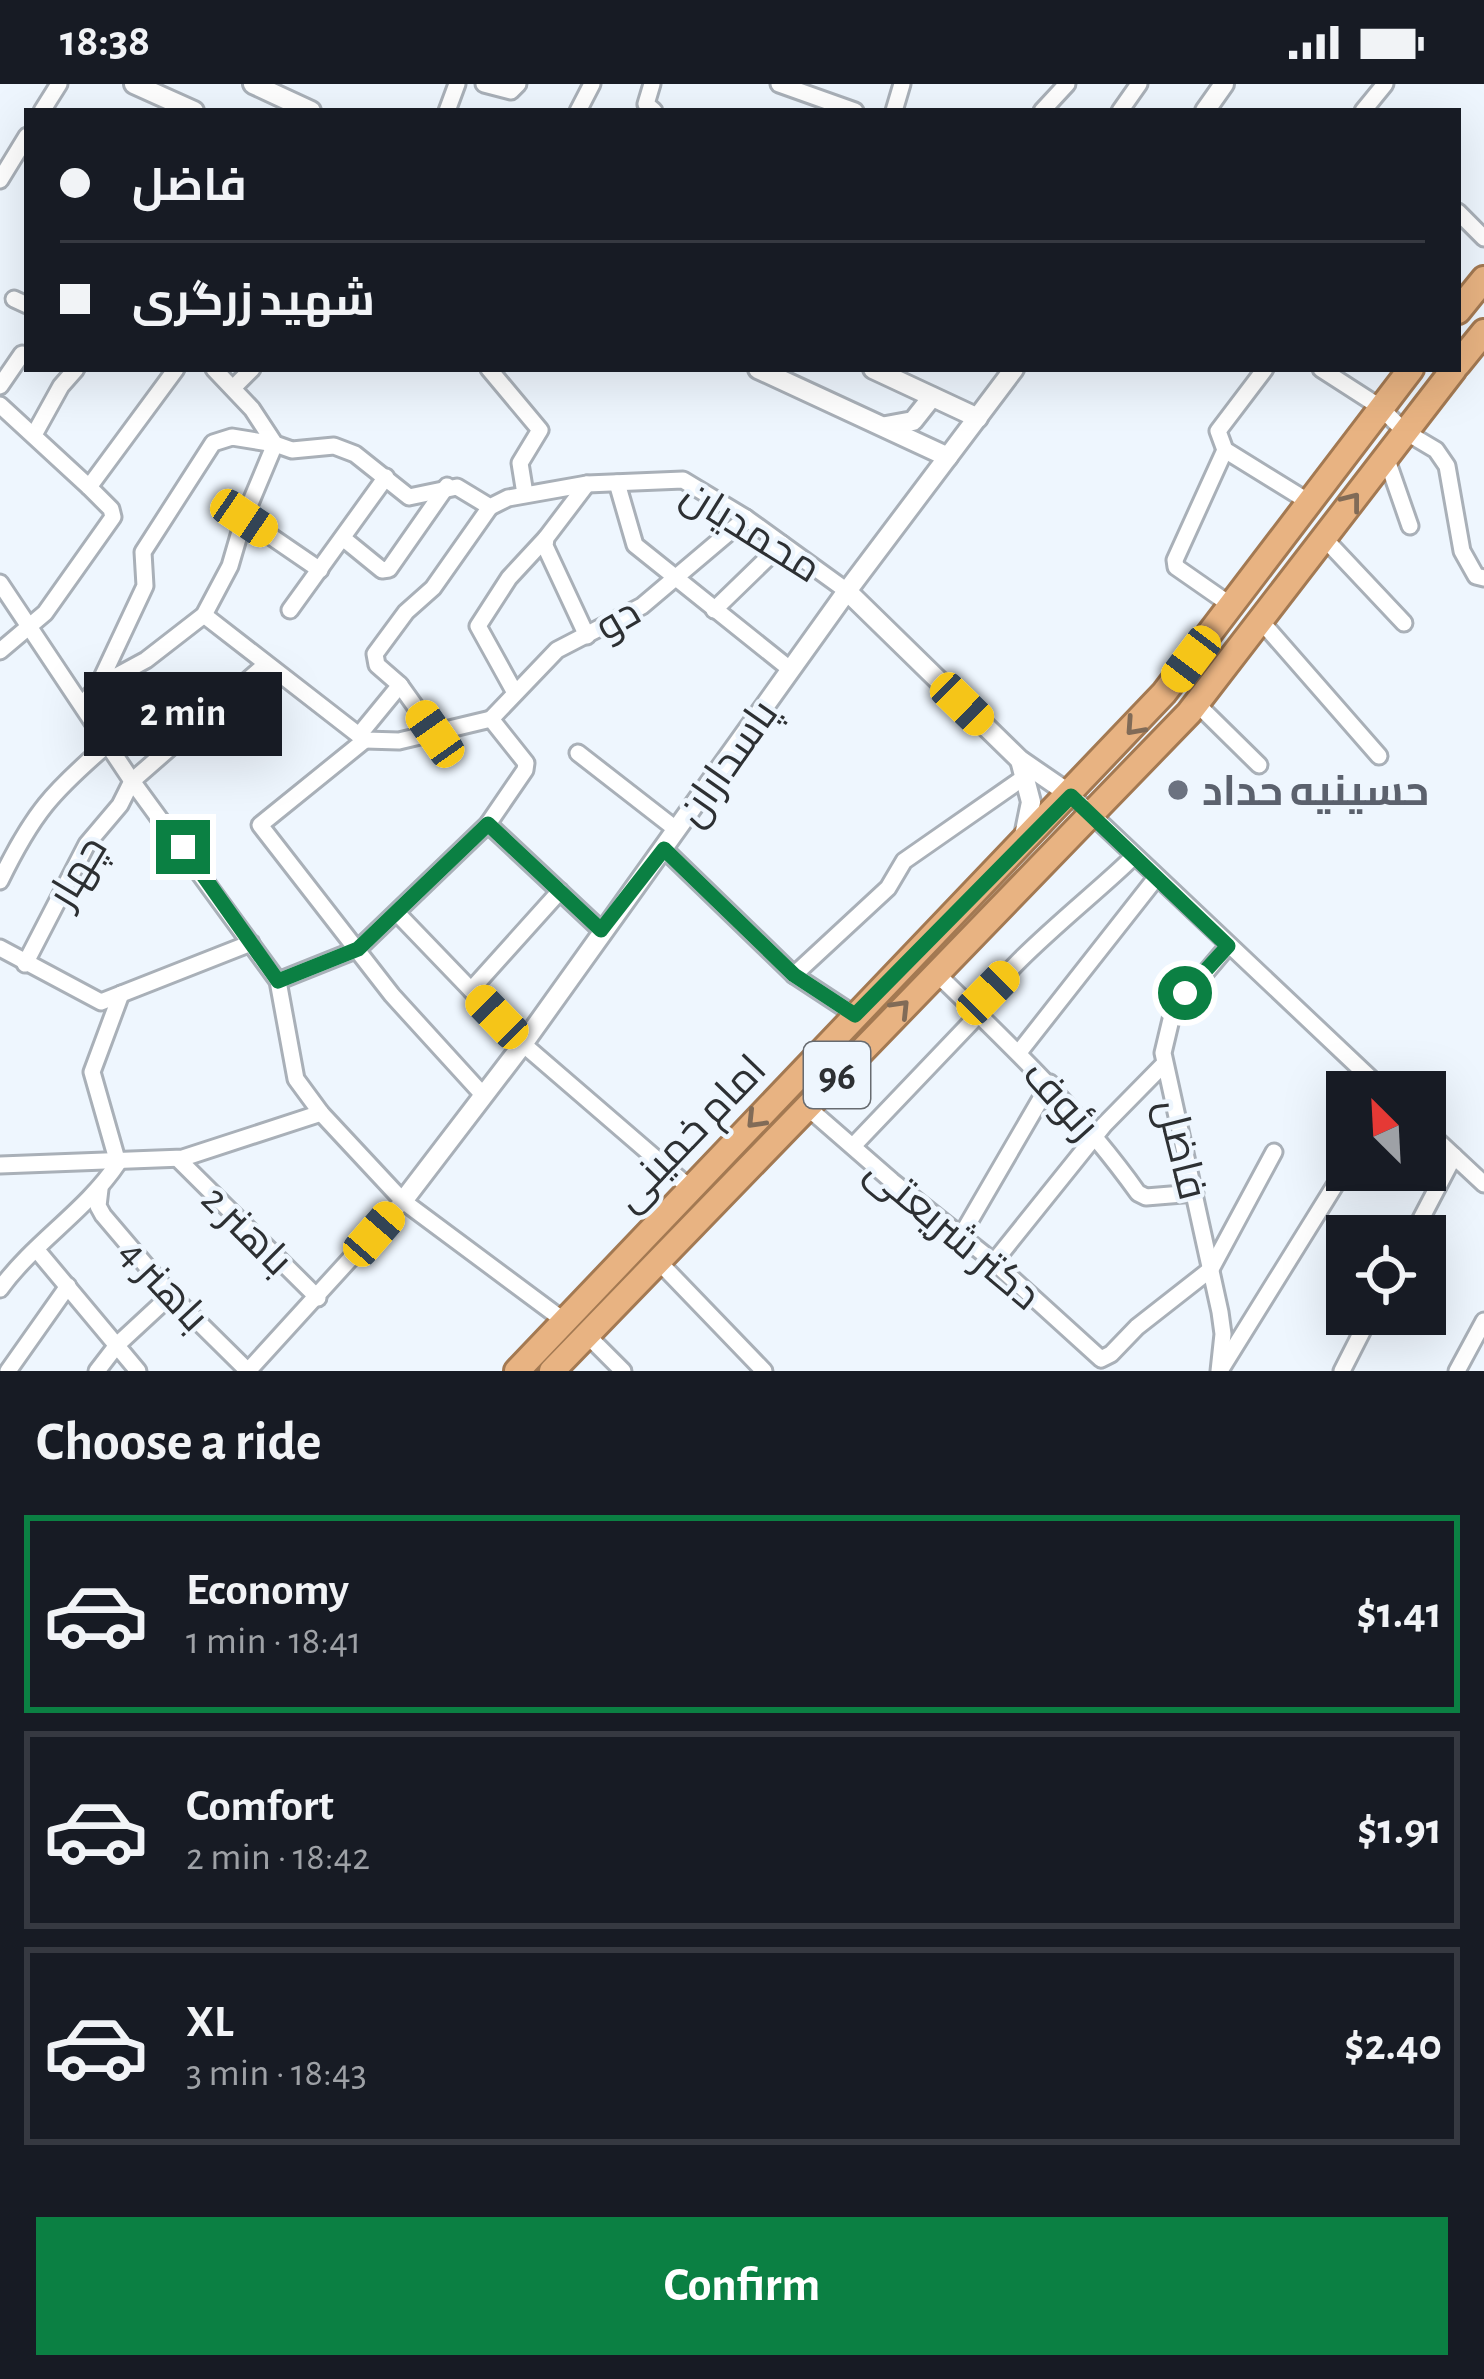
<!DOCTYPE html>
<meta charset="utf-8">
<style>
:root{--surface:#171b24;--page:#242831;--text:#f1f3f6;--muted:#9ea1a6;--line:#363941;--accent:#0b8043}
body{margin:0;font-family:"Alegreya Sans",Cairo,sans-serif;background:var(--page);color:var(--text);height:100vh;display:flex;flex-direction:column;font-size:45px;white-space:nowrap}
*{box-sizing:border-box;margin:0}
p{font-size:39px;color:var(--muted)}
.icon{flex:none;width:66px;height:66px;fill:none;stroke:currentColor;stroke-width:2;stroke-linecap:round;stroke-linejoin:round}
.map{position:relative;height:1287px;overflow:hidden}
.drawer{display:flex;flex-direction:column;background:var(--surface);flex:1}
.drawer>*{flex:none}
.guide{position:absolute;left:24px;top:24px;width:1437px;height:264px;border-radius:0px;box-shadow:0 12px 48px #0002;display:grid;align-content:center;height:264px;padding:0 36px;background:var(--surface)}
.needle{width:78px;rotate:336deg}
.controls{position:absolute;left:1326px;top:987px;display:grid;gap:24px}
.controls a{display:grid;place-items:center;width:120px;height:120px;border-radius:0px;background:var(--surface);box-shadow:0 12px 48px #0002;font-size:60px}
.end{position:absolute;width:54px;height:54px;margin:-27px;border:15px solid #0b8043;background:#fff;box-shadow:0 0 0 6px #fff}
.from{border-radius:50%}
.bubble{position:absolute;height:84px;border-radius:0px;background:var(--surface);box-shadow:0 12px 48px #0002;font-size:39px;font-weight:600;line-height:84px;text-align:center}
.car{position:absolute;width:36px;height:72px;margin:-36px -18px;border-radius:15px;box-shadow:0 0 9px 3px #0007;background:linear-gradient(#f5c518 24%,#345 0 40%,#f5c518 0 76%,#345 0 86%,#f5c518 0)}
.guide b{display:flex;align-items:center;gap:42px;height:114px;font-size:45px}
.guide b+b{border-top:3px solid var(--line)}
.guide i{width:30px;height:30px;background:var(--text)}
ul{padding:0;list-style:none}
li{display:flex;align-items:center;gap:36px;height:198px;margin:0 24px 18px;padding:0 12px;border:6px solid var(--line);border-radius:0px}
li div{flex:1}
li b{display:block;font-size:45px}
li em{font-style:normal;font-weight:600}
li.current{border-color:var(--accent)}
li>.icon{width:108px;height:108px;stroke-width:1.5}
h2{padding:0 36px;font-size:54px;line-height:144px}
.button{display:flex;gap:24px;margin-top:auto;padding:24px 36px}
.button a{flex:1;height:138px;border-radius:0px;background:var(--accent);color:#fff;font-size:48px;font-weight:600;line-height:138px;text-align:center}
.status{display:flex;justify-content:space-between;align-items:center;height:84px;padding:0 60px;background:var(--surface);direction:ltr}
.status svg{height:33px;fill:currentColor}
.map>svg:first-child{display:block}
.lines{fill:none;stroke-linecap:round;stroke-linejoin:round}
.minor-casing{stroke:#a9b0b8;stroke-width:21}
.tertiary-casing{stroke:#a9b0b8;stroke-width:24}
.trunk-casing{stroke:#a37952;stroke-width:30}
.minor{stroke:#fff;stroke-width:15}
.tertiary{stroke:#fff;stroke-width:18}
.trunk{stroke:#e8b382;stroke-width:24}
.oneway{stroke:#816b57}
.route{stroke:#0b8043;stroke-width:15}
.worship-dot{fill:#6b7280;stroke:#eef6fe;stroke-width:4.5}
.labels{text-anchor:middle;stroke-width:9;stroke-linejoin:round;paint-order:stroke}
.shield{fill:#eef6fe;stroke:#676b70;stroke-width:3}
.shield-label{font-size:39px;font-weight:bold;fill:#2d3033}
.street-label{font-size:42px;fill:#2d3033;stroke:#eef6fe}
.worship-label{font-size:42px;font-weight:bold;fill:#5b616d;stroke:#eef6fe;text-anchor:start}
</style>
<div class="status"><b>18:38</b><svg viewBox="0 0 49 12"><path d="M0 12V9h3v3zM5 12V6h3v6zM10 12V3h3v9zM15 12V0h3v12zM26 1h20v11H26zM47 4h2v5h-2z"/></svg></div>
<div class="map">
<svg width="1484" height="1287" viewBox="0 0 1484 1287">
<rect width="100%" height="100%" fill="#eef6fe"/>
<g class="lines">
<g class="minor-casing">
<g id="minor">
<polyline points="484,0 511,7 518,0"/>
<polyline points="652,0 646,20 654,27"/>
<polyline points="779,0 855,27"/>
<polyline points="42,27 59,0"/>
<polyline points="447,27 457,0"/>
<polyline points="578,27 592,0"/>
<polyline points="894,27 902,0"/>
<polyline points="1042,27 1067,0"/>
<polyline points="1120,27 1139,0"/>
<polyline points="1363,27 1385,0"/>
<polyline points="0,96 27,52"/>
<polyline points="1458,128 1484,154"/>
<polyline points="14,215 27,221"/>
<polyline points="214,285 252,325 275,360 292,366 334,362 355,370 409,413 457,403 490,423 508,414 587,400 683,396 746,434 847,507"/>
<polyline points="489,285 540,346 520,379 525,410"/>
<polyline points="1265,285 1218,347 1225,366 1309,418"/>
<polyline points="1321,285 1380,323 1404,347 1436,366 1447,382 1462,467 1476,492 1484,494"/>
<polyline points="0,302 22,270"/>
<polyline points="233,304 252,285"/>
<polyline points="0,321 89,403 176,285"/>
<polyline points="35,349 61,302 76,285"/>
<polyline points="1225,366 1175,476 1176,483 1232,522"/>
<polyline points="1386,373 1410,442"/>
<polyline points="617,399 635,461 791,586"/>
<polyline points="587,400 546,454 545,462 587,552"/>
<polyline points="244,434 320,486"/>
<polyline points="1323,453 1404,539"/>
<polyline points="344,455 382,486 389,485 447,402"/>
<polyline points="0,499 132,697 278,897 296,995 321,1029 403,1117 563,1236"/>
<polyline points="290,526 386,393"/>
<polyline points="714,526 782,460"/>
<polyline points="204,531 365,656 399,657 491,635 526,679 525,686 488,740 358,865 278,897"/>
<polyline points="1260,536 1379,672"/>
<polyline points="0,567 45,529 113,433 111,425 89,403"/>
<polyline points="400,601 435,650"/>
<polyline points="514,607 478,542 509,494 546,454"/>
<polyline points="1196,619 1259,681"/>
<polyline points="83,620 98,602 146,576 204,531 230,482 244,434 275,360 232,353 213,359 143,468 145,502 98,602"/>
<polyline points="491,635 557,566 642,522 746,434"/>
<polyline points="359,651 400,601 377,581 375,570 406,528 433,504 490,423"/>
<polyline points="365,656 260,741 392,911 484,1012"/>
<polyline points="578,669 677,746"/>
<polyline points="1071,711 1385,1008"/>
<polyline points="488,740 601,846"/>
<polyline points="664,765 794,891 855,931"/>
<path d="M0 797C33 729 52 708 109 659"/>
<polyline points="397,829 523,960 690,1104"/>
<polyline points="0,864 101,918 251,859"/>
<polyline points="25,880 87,760 120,721 132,697 265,581"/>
<path d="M935 888C1009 960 1078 1025 1138 1109L1146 1113 1195 1109"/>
<polyline points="794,891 888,804 904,777 1026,692"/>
<polyline points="471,906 560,807"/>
<polyline points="1020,967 1156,794"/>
<polyline points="807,1023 892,1097 994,1178 1101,1275 1111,1270 1137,1243 1211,1185 1274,1068"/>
<polyline points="1425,1045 1484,1100"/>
<path d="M853 1062 979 930C991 890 1098 809 1133 773"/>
<polyline points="178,1075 318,1214"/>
<polyline points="0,1081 183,1074 321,1029"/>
<polyline points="100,1105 98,1122 103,1131 171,1211 248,1287"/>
<polyline points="961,1152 1050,999"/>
<polyline points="1412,1152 1454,1072"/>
<polyline points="36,1165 138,1287"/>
<polyline points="994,1178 1104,1041 1163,981"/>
<polyline points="660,1179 764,1287"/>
<path d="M0 1205C34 1158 85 1128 118 1079L92 988 121 910"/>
<polyline points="587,1251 623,1287"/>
<polyline points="1221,1285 1347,1082"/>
<polyline points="8,1287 68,1202"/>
<polyline points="97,1287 117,1261 171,1211"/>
<polyline points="248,1287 403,1117"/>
<polyline points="1219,1287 1223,1250 1220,1228 1163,969 1173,927 1228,862"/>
<polyline points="1342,1287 1371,1230"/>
<polyline points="1457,1287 1484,1237"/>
</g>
</g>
<g class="tertiary-casing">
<g id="tertiary">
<polyline points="134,0 194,27"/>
<polyline points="253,0 311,27"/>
<polyline points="1205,27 1224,0"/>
<polyline points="758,285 948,373"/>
<polyline points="873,285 978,334"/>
<polyline points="886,342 913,337 932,313"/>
<polyline points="847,507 1020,676 1071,711"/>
<polyline points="1020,676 1031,718 1024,752"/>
<polyline points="403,1117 523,960 847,507 1014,285"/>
</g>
</g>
<g class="trunk-casing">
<g id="trunk">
<polyline points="1458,227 1484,195"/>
<polyline points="1458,280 1484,248"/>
<polyline points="517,1287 1164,609 1411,285"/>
<polyline points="552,1287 1189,629 1454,285"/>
</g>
</g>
<use href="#minor" class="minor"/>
<use href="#tertiary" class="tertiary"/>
<use href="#trunk" class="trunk"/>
</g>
<defs><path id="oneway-chevron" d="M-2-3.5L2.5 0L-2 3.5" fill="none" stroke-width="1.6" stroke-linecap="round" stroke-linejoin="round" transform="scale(3)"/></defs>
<g class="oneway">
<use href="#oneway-chevron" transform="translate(1352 417) rotate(-52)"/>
<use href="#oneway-chevron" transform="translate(1134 643) rotate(132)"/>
<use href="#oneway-chevron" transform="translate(901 924) rotate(-46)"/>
<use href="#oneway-chevron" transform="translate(755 1036) rotate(134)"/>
</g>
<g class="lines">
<polyline class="route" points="183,763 278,897 358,865 488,740 601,846 664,765 794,891 855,931 1071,712 1228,862 1185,909"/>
</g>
<circle class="worship-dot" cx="1178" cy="706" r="12"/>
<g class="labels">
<rect class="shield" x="804" y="958" width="66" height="66" rx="9"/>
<g class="shield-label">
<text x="837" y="1005">96</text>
</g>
<g class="street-label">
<text transform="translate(752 446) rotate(32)" y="15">محمدیان</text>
<text transform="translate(617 534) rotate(-30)" y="15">دو</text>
<text transform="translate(726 678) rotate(-55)" y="15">پاسداران</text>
<text transform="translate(76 787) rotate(-59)" y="15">چهار</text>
<text transform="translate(1062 1015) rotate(48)" y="15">رئوف</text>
<text transform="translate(689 1048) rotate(-46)" y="15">امام خمینی</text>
<text transform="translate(1183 1065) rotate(76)" y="15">فاضل</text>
<text transform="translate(248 1145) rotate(45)" y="15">باهنر 2</text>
<text transform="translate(954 1148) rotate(40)" y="15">دکتر شریعتی</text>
<text transform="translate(165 1200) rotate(47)" y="15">باهنر 4</text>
</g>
<g class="worship-label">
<text x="1202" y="721">حسینیه حداد</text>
</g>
</g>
</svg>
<div class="controls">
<a><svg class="needle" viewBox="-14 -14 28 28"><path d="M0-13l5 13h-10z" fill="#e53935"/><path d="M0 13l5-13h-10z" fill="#9ea1a6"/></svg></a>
<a><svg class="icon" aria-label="locate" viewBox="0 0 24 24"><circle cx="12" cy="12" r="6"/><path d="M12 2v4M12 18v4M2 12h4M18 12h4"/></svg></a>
</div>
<i class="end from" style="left:1185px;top:909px"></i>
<i class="end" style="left:183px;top:763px"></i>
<div class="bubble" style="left:84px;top:588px;width:198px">2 min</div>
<i class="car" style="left:244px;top:434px;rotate:124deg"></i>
<i class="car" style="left:1191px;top:575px;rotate:217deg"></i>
<i class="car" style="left:962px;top:620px;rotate:134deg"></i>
<i class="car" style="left:435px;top:650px;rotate:325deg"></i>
<i class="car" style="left:988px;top:909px;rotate:44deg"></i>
<i class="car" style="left:497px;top:933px;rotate:316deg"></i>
<i class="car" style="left:374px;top:1150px;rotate:41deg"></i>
<div class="guide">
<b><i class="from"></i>فاضل</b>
<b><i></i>شهید زرگری</b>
</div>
</div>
<section class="drawer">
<h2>Choose a ride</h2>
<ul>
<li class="current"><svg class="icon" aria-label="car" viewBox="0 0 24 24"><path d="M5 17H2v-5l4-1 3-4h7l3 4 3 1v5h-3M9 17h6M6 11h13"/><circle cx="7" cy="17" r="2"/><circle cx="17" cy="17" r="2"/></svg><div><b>Economy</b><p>1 min · 18:41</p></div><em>$1.41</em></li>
<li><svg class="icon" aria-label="car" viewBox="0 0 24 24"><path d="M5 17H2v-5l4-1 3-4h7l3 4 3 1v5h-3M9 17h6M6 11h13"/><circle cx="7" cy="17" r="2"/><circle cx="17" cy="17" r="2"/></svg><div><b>Comfort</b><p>2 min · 18:42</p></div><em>$1.91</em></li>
<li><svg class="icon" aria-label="car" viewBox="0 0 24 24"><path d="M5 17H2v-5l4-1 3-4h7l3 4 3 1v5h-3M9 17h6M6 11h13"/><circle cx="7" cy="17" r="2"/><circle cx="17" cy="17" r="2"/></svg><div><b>XL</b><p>3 min · 18:43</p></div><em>$2.40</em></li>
</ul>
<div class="button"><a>Confirm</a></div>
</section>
